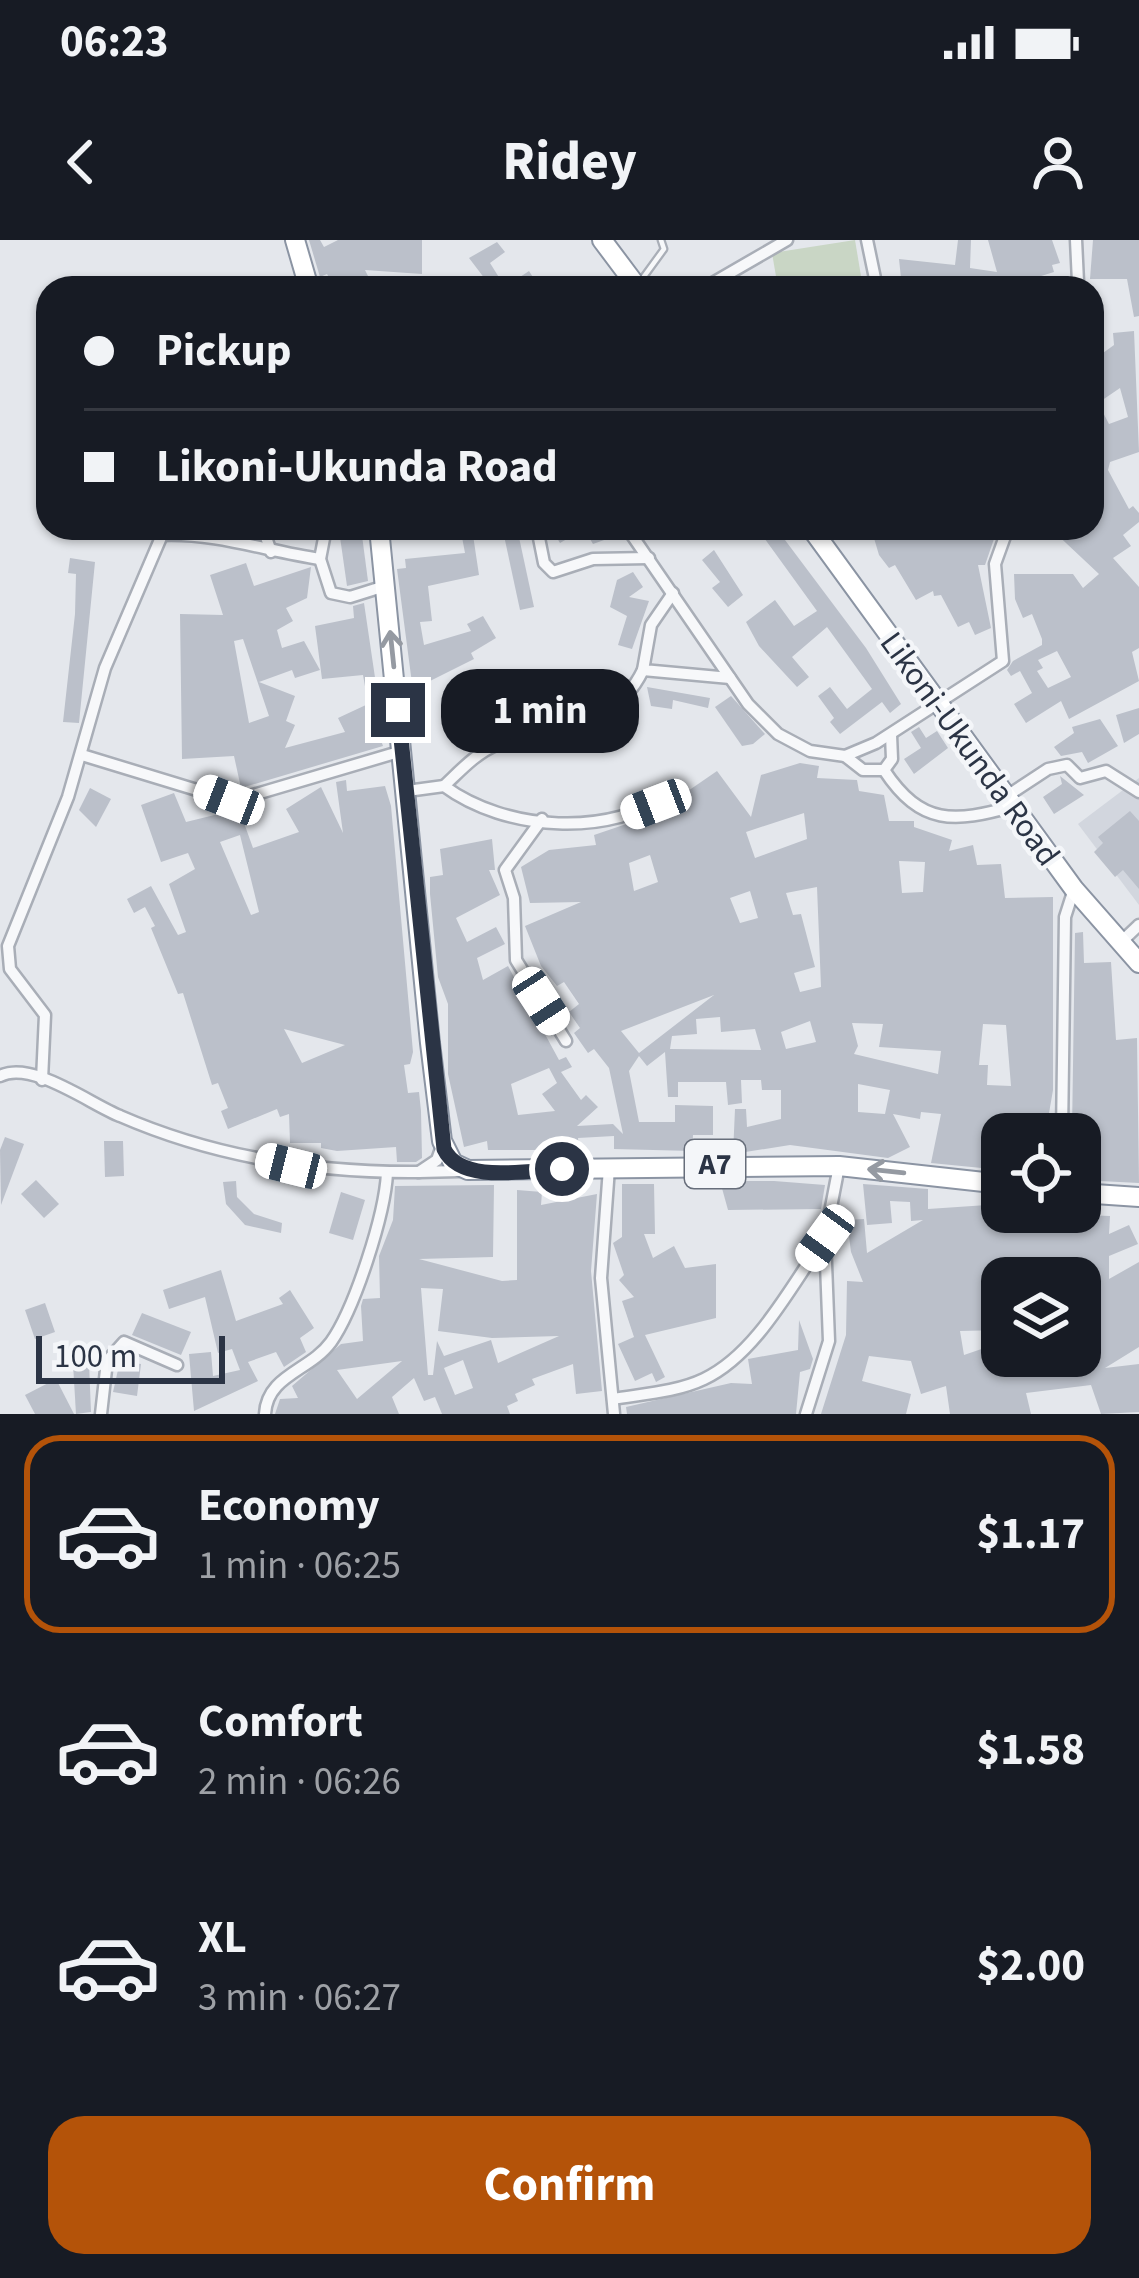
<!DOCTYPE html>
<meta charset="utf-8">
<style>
:root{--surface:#171b24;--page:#20242c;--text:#f1f3f6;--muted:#9ea1a6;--line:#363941;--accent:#b45309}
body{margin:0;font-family:"Source Sans 3",sans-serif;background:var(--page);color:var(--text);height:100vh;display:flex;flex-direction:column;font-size:45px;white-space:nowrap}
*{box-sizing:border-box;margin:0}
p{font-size:39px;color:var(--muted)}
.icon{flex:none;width:66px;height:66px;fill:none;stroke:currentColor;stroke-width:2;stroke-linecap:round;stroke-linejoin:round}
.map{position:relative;height:1174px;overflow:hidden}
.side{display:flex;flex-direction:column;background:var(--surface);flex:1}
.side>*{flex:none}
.guide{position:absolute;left:36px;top:36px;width:1068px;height:264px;border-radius:36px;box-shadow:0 3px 9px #0004;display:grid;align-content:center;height:264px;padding:0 48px;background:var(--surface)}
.controls{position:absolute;left:981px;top:873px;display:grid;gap:24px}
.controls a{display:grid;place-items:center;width:120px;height:120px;border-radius:24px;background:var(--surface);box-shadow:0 3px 9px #0004;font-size:60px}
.scale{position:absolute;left:36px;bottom:30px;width:189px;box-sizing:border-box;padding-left:12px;border:6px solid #2b3445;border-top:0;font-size:33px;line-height:42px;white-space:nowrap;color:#2b3445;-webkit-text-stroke:9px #f4f6f9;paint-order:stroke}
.end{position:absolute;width:54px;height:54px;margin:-27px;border:15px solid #2b3445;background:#fff;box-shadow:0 0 0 6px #fff}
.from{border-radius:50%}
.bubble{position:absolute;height:84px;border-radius:36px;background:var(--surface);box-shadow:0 3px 9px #0004;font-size:39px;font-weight:700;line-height:84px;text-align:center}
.car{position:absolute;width:36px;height:72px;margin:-36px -18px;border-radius:15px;box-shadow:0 0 9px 3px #0007;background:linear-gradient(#fff 24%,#345 0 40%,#fff 0 76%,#345 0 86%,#fff 0)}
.guide b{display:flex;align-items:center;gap:42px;height:114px;font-size:45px}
.guide b+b{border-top:3px solid var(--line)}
.guide i{width:30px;height:30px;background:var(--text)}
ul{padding:21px 0 0;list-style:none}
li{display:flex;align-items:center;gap:36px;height:198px;margin:0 24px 18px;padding:0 24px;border:6px solid transparent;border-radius:36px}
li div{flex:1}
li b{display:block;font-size:45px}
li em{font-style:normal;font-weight:700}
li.on{border-color:var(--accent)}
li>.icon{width:108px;height:108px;stroke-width:1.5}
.cta{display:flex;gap:24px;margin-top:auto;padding:24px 48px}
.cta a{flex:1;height:138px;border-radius:36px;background:var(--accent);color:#fff;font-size:48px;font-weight:700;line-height:138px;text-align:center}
.status{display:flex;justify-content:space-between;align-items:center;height:84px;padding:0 60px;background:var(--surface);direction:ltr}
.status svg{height:33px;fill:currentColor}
header{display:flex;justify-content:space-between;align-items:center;height:156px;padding:0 48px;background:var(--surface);font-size:54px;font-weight:700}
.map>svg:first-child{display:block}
.built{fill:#d2d6de}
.green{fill:#c9d6c5}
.building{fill:#bbc0ca;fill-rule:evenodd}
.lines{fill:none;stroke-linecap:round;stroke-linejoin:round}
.lane-casing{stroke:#a9aeb7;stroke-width:9}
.street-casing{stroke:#a9aeb7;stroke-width:15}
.highway-casing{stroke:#8b94a3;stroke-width:22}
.lane{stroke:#f7f8fa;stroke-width:4.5}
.street{stroke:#f7f8fa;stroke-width:10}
.highway{stroke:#fff;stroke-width:18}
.oneway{stroke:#959aa2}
.route{stroke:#2b3445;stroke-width:15}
.labels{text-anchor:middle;stroke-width:9;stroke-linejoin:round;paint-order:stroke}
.shield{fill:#f4f6f9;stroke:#676e7b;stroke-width:3}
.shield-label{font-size:30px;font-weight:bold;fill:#2b3445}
.street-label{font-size:33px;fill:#2b3445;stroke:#f4f6f9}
</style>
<div class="status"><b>06:23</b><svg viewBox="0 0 49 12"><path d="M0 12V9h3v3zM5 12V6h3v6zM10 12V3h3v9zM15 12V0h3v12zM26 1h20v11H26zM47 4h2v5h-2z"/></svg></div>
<header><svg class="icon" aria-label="back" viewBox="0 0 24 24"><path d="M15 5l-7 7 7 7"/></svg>Ridey<svg class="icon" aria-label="person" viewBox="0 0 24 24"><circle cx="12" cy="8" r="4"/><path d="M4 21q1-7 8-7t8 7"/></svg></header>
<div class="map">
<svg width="1139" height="1174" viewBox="0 0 1139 1174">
<rect width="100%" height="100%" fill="#e4e7ec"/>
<polygon class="built" points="1139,538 1139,665 1078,584"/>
<polygon class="green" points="855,0 863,48 778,48 772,13"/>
<g class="building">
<polygon points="309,0 320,0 324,7 338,0 422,0 422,34 365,30 370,40 354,48 335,48 327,34 320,37"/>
<polygon points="958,0 971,0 970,28 997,32 988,0 1052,0 1060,23 1052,25 1054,32 1025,41 1027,48 902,48 899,19 955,25"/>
<polygon points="1093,0 1139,0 1139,76 1134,77 1127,39 1090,39"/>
<polygon points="497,2 505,12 490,23 505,47 529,31 540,48 471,48 485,39 469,18"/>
<path d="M1134 91 1139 212 1110 222 1108 230 1129 269 1133 266 1139 273V282L1123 295 1131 306 1113 318 1139 347V408L1132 412 1139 441 1069 479 1061 461 1026 483 1014 464 1032 453 1020 431 1011 436 1007 430 1013 421 1042 405V399L1032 374 1023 378 1015 359 1014 334H1073L1083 348 1099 334 1050 288H1092V255L1099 251 1092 230V121L1114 105 1113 93ZM1120 148 1128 177 1109 184 1098 163ZM1057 411 1071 437 1048 448 1037 431 1043 428 1038 420Z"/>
<polygon points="361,288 368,341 347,346 339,290"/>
<polygon points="517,288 534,367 520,370 503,291"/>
<polygon points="551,288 617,288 618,295 593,304 584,289 560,303"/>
<polygon points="757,288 776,288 866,408 901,464 890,473 882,462 840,494 830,482 834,478 818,456 830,447 847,469 872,449 827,387 792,417 809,437 797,447 759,406 746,382 775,360 794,386 817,371"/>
<polygon points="871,288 996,293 985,325 978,325 991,388 975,395 969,382 958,387 941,355 934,356 933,351 916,360 895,325 889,328 879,315"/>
<polygon points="473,295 479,335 428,346 432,381 420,382 424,405 471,391 467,384 483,376 496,398 471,413 474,419 430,441 431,448 413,451 397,329 406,328 405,319 465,313 462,297"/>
<polygon points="714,310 743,355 728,367 712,348 720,342 702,320"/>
<polygon points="70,318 95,322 79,483 63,482 75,374 76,334 68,333"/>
<path d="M246 323 254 346 311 327 307 358 286 368 293 381 277 390 282 408 304 401 320 430 295 438 292 430 259 442 295 456 286 481 295 485 285 508 345 492 338 478 368 464 383 506 241 548 234 516 182 519 180 374 223 375 210 335ZM243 399 269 476 249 483 234 401Z"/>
<polygon points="633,332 643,347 629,357 649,361 632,409 618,405 627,376 610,367 617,340"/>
<polygon points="364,363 377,451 366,452 363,435 322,439 315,386 354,378 353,366"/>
<polygon points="647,447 710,458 708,468 673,460 672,469 651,466"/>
<polygon points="731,456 765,494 753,504 742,506 715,467"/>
<polygon points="1139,468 1139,494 1124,503 1116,475"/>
<polygon points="1100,479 1118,506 1088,523 1082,512 1061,516 1054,507 1074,493 1072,487"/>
<polygon points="919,487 926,498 937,491 948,508 914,534 904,519 921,508 911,492"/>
<path d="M800 523 819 526 817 538 857 540 859 551 884 555 889 581H914V587L952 600 949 611 973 605 977 625 1001 624 1005 658 1053 657V850L1048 879H1041L1039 894H1028L1029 878H1010L1008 894H1002V930L931 923 941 874 921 872 920 879 893 874 910 907 888 918 790 905 733 914 735 869H746L747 887 781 879V850H762L761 840H741L742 863 728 865 726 842H678V857H668L665 812 647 826 639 816 629 831 639 882H675V865L713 866V895H693L692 911 614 909V896L578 898 579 908 558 910H488L487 901 464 907 448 834V764L438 737 430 654V637L443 635 440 609 492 599 495 630H489L500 655 456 678 467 702 496 687 505 704 477 718 483 740 508 726 559 820 566 817 572 827 561 832 581 860 586 855 598 867 577 886 613 884 623 894 609 828 594 809 588 813 574 793 580 788 569 772 579 764 564 742 557 746 541 726 525 686 581 662 530 663 521 627 549 610 596 605 594 595 653 575 717 531 751 577 761 535ZM804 573 807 599 755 618 746 592ZM650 615 658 642 634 651 629 623ZM899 621 925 622 923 652 902 653ZM817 647 821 747 800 752 794 733 815 727 801 674 793 675 786 653ZM750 651 758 678 740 683 730 658ZM714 755 639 813 621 791ZM720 777 721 792 755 789 761 810 670 809 672 796 697 794 696 779ZM810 781 816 802 786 809 781 792ZM852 783 883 784 879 807 941 811 938 834 854 814 858 806ZM983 784 1006 785 1011 846 987 845 988 825H979ZM549 828 557 843 542 854 555 871 518 875 511 844ZM858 844 890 850 885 874 858 872Z"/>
<polygon points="1060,536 1084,555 1054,574 1043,557 1062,544"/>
<path d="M346 540 347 551 385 546 391 566 413 812 410 824 404 825 408 853 419 852 421 871 422 918 416 922H397L396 907 337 911 321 908V903H290L289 874 280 877 277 869 228 889 221 871 228 868 218 843 212 845 183 753 178 754 151 688 155 686 145 667 134 673 127 659 151 646 178 695 186 692 169 644 195 629 188 613 161 622 141 565 174 553 186 582 239 569 253 608 299 592 286 569 321 547 343 593 336 542ZM240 595 259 672 251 675 220 602ZM284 789 345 805 302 823Z"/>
<polygon points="90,548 111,559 96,587 79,570"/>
<polygon points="1130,571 1139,581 1139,649 1123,630 1115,637 1094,612 1103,603 1098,597"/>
<polygon points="1083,692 1084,723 1111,722 1116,800 1137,798 1139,943 1080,940 1080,894 1072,891 1075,693"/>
<polygon points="5,897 24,904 1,965 0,910"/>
<polygon points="104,901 123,901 124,936 105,937"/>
<polygon points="36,940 59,964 44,978 21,954"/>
<polygon points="236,941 237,957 254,974 282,983 281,993 245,985 226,964 223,942"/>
<polygon points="720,941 774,941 825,945 821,969 728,970"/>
<polygon points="622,944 654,944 655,994 644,994 653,1018 674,1006 685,1028 716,1024 716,1078 645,1095 665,1137 656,1142 652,1133 635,1141 618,1104 634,1097 622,1061 634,1057 619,1040 624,1035 613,1003 622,997"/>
<path d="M863 944 928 949V969L987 965 1002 972 1110 976 1109 994 1129 985 1138 1004 1109 1016V1039L1139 1022V1107L1105 1128 1139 1124V1172L1101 1174 1091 1145 1026 1153 1031 1174H950L946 1146 921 1154 911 1121 869 1116 862 1141 911 1154 906 1174H821L846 1095 847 1041 863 1042 851 1012 847 980 864 979 867 1013 923 980 911 981 910 962 890 961 892 983 867 985ZM1052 1035 1080 1038V1116L1061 1118 1062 1126 1033 1128 1031 1116H1002V1102L964 1115 960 1091 1002 1090V1038Z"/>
<path d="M494 945 493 1017 419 1019 502 1041 517 1040V950L542 952 541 965 597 954 591 1031 602 1151 576 1154 573 1124 532 1139 535 1145 515 1154 518 1161 507 1166 510 1174H442L435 1157 424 1161 414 1138 392 1157 399 1174H275L280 1159 298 1158 292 1146 341 1104 363 1101 361 1066 363 1059 380 1058 379 1016 393 980 395 946ZM421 1048 443 1049 438 1091 492 1098 559 1096 498 1123 491 1100 444 1116 437 1101 433 1135H428ZM463 1120 473 1148 455 1155 444 1128ZM402 1121 357 1159 337 1130Z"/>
<polygon points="341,952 365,960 353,1000 329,993"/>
<polygon points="221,1030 236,1081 283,1064 279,1058 290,1050 314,1088 300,1098 306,1112 284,1127 276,1112 248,1122 258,1141 194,1171 189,1114 211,1112 213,1136 240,1130 232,1109 218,1113 205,1057 169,1069 163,1050"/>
<polygon points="45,1063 55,1092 35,1099 25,1070"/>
<polygon points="142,1073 191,1092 181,1115 132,1095"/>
<polygon points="799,1080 813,1119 810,1129 800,1132 796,1174 627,1174 626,1167 731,1143 752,1144 748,1119 798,1110"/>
<polygon points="120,1121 141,1124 137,1156 113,1152"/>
<polygon points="89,1123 91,1172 76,1174 73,1124"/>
<polygon points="56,1139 74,1174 35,1174 25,1155"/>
</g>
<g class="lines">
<g class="lane-casing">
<polyline id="lane" points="640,42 664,9 661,0"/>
</g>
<g class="street-casing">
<g id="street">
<polyline points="867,0 877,48"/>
<polyline points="1076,0 1078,42"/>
<polyline points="704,48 787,0"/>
<polyline points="263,288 271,312"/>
<polyline points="326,288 320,319 331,353 350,357 385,346"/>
<polyline points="537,288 544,323 553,332 593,319 649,318"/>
<polyline points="627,288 748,464 778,494 810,511 845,516 876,503 1003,421 995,324 1008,288"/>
<path d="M163 295C217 293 266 311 320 319"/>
<polyline points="673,353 651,385 643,430 730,438"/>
<polyline points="82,515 233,561 402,511"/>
<polyline points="845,516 863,530 884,530 892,519 891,495"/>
<path d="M884 530C921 586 954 583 1014 566"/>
<path d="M444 546C459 532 476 513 496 505 551 482 613 493 643 430"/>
<path d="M407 551 444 546C505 591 611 599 674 551"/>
<polyline points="1007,556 1048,529 1067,525 1080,538 1106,531 1139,552"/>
<polyline points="542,579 505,630 514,658 516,720 566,801"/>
<polyline points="1120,703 1139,685"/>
<path d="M0 836C32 820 90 864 120 876 214 917 317 933 419 932"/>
<polyline points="42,840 45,775 10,729 8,706 68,557 105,428 165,288"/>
<polyline points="1062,894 1065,677 1074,649"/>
<polyline points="442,906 437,920 419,932 459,931"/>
<polyline points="609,928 601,1038 614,1174"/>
<path d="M613 1159C643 1154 677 1152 704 1139 757 1114 792 1044 825 998"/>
<polyline points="101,1174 107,1121 124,1102 177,1125"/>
<path d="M265 1174C267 1135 310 1131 331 1102 355 1068 385 974 387 933"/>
<polyline points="806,1174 829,1101 825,998 839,926"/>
</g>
</g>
<g class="highway-casing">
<g id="highway">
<polyline points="295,0 309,48"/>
<polyline points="602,0 638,48"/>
<polyline points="379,288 430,803 442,901 453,923 468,930 839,926 1002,944"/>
<polyline points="811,288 1074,649 1139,723"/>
<polyline points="1080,953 1139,957"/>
</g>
</g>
<use href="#lane" class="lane"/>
<use href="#street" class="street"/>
<use href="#highway" class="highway"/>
</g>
<defs><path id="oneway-shaft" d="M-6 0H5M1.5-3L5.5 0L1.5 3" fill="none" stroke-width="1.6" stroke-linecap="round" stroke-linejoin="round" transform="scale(3)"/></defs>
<g class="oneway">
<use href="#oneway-shaft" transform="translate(392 409) rotate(-96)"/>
<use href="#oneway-shaft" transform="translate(886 931) rotate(-174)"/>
</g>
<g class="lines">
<path class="route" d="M398 470 444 909C461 945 529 930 562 929"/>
</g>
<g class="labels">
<rect class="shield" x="685" y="900" width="60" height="48" rx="9"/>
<g class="shield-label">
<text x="715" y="934">A7</text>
</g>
<g class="street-label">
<text transform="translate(971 508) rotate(54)" y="12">Likoni-Ukunda Road</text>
</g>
</g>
</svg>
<div class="controls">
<a><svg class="icon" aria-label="locate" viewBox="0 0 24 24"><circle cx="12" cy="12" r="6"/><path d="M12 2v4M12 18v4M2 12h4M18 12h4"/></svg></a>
<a><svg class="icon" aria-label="layers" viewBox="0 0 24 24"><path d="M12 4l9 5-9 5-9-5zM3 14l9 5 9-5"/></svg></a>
</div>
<div class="scale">100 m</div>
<i class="end from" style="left:562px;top:929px"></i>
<i class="end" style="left:398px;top:470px"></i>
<div class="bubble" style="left:441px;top:429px;width:198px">1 min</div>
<i class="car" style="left:229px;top:560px;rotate:291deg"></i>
<i class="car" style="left:656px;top:564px;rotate:249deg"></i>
<i class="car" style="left:541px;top:761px;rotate:147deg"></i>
<i class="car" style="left:291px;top:926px;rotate:284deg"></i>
<i class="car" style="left:825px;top:998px;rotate:216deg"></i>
<div class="guide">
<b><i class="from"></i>Pickup</b>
<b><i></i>Likoni-Ukunda Road</b>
</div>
</div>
<section class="side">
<ul>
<li class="on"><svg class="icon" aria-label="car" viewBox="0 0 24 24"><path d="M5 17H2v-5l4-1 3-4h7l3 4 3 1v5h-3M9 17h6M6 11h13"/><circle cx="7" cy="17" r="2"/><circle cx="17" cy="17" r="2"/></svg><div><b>Economy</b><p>1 min · 06:25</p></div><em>$1.17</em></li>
<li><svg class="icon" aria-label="car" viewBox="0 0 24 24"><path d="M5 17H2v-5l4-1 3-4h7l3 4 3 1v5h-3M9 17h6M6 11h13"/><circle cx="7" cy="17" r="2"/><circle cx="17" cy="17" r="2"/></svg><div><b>Comfort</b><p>2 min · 06:26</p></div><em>$1.58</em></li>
<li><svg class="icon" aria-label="car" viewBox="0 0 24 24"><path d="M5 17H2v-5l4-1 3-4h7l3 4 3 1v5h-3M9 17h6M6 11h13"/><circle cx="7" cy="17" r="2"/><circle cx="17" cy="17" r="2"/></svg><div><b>XL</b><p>3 min · 06:27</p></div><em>$2.00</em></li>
</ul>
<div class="cta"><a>Confirm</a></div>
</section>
